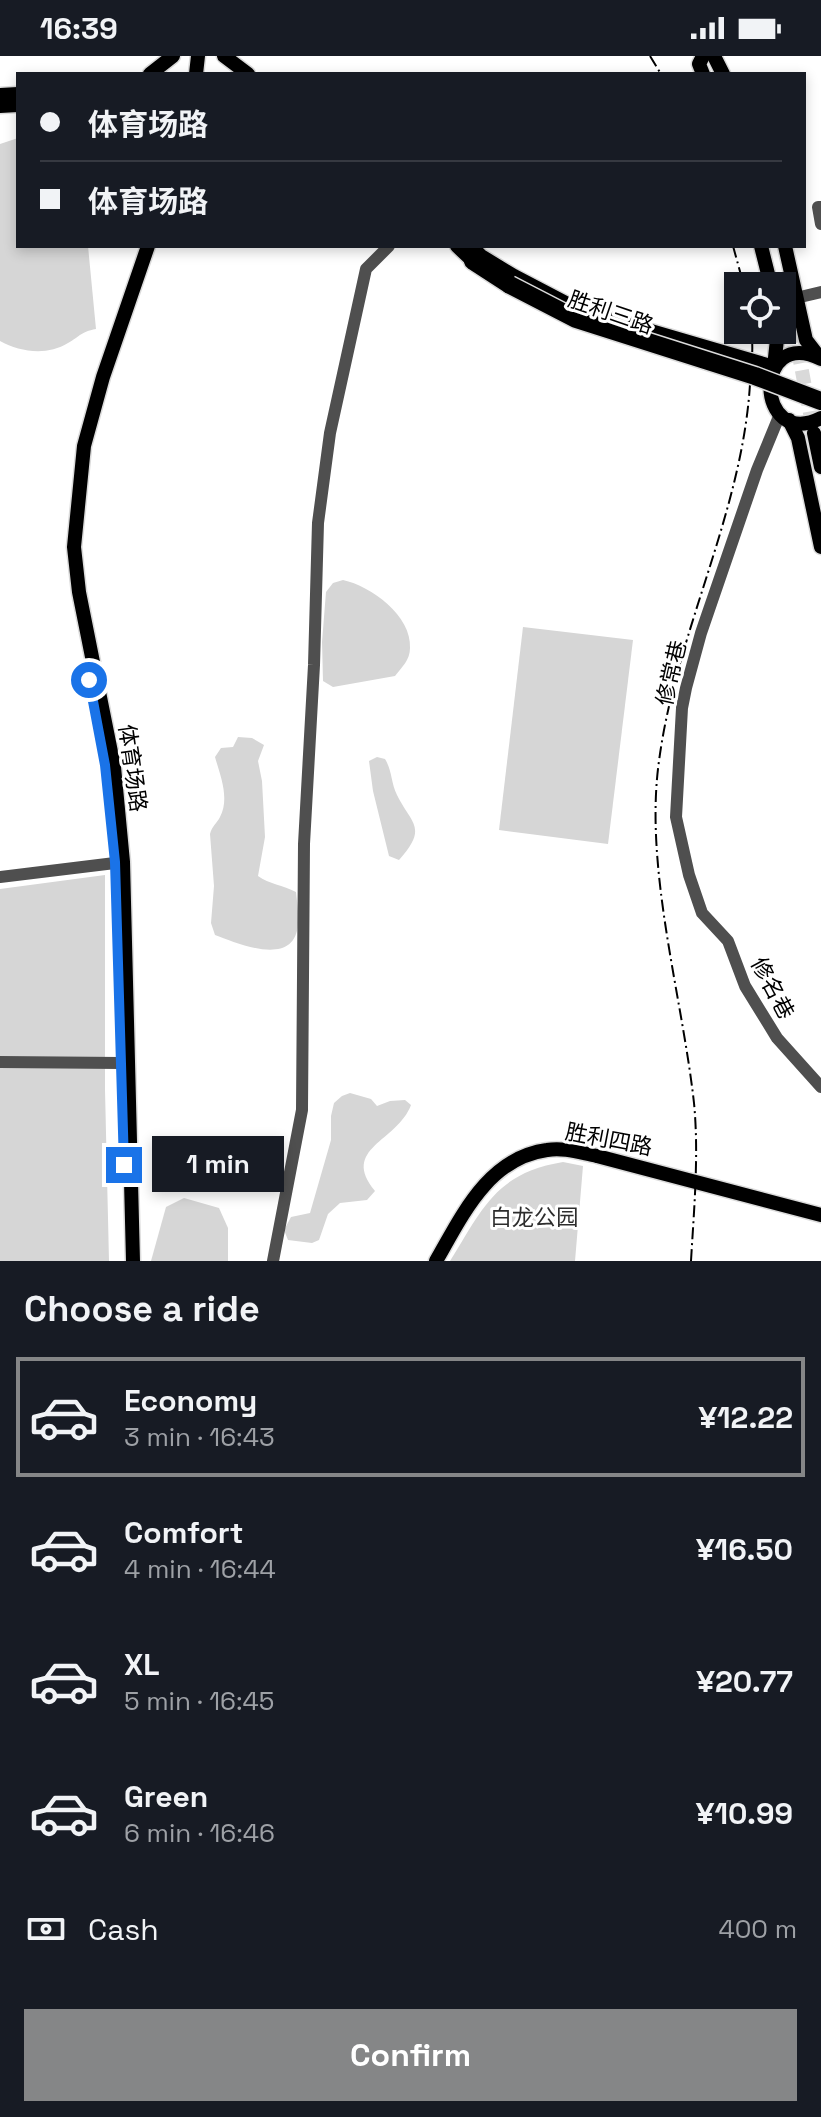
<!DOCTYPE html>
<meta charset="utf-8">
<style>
:root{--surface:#171b24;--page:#242831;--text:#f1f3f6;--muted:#9ea1a6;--line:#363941;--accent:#858687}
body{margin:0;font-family:"Space Grotesk","Noto Sans SC",sans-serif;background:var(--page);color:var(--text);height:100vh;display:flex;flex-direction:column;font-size:30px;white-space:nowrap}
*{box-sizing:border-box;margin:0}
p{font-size:26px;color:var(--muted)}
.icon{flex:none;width:44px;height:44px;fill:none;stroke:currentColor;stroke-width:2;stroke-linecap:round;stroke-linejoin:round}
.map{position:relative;height:1205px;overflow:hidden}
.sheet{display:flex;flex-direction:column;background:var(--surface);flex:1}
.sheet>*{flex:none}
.guide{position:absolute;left:16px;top:16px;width:790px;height:176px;border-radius:0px;box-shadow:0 4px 12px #0003;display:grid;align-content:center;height:176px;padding:0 24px;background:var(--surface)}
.tools{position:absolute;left:724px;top:216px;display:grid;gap:16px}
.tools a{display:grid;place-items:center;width:72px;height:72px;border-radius:0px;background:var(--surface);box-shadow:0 4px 12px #0003;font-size:40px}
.end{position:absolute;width:36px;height:36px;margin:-18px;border:10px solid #1a73e8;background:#fff;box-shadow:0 0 0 4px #fff}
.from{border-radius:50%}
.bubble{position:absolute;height:56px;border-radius:0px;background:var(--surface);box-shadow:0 4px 12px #0003;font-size:26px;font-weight:800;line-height:56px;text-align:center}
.guide b{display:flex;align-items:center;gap:28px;height:76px;font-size:30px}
.guide b+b{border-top:2px solid var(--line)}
.guide i{width:20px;height:20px;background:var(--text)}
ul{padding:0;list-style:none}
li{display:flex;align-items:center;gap:24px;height:120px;margin:0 16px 12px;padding:0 8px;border:4px solid transparent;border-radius:0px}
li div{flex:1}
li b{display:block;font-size:30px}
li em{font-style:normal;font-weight:800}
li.on{border-color:var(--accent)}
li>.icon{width:72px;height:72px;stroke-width:1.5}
h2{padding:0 24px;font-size:36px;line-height:96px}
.pay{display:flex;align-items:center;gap:20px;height:88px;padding:0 24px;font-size:30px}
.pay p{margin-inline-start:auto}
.cta{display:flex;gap:16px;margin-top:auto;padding:16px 24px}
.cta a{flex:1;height:92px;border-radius:0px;background:var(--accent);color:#fff;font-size:32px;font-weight:800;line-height:92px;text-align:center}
.status{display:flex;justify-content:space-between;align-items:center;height:56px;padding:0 40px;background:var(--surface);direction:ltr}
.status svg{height:22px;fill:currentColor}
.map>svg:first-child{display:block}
.green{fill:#d6d6d6}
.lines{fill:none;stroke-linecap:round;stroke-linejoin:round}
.major-tunnel{stroke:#d9d9d9;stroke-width:14;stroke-dasharray:14 7;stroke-linecap:butt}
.major-casing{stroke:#dbdbdb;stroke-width:17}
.highway-casing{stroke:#dbdbdb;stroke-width:21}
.minor{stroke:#4f4f4f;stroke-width:12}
.major{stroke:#000;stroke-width:14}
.highway{stroke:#000;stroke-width:18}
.rail{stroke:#000;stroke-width:2;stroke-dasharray:12 4 2 4;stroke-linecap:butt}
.highway-bridge-casing{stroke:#dbdbdb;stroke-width:21;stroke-linecap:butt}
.highway-bridge{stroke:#000;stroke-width:18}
.route{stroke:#1a73e8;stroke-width:10}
.labels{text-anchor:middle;stroke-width:6;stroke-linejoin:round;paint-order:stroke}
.street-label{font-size:22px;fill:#000;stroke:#fff}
.park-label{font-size:22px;fill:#2d2d2d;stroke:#fff}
</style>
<div class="status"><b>16:39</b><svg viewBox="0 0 49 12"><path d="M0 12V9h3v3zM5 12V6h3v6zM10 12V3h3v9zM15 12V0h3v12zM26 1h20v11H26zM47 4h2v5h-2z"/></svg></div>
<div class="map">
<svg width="821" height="1205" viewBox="0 0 821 1205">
<rect width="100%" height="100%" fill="#fff"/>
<g class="green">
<path d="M18 82V190H88L96 273C80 276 81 280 68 287 47 300 20 296 0 285V88Z"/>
<path d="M343 524C371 530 412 560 410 592 410 604 402 611 395 620L333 631 323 625 322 586 326 536 333 527Z"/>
<polygon points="523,571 633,584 608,788 499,774"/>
<path d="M238 681 252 682 264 689 258 705 262 725 265 781 258 820C269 828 283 829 296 836 297 846 299 858 298 868 295 912 239 888 215 879L211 867 214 830 210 778C212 770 217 767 220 761 230 742 220 719 215 701L221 692 233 691Z"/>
<path d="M377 701 385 703C392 714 391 727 397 739 412 769 428 771 399 804L389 800 373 735 369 705Z"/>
<polygon points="105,819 105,1034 109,1205 0,1205 0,833"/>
<path d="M350 1037 371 1043 377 1050 390 1045 405 1044 411 1049C397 1086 340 1092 375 1135L367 1144 340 1147 328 1158 319 1184 312 1187 288 1184 284 1174 291 1161 310 1157 331 1084V1060L334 1047 342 1040Z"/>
<path d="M563 1106 583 1110 575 1205H450C483 1152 496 1117 563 1106Z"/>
<polygon points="184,1142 219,1152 228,1172 228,1205 151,1205 166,1151"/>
</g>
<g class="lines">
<polyline class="major-tunnel" points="794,273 813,373"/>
<g class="major-casing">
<g id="major">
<polyline points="224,0 248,18"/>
<polyline points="714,0 723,18"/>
<polyline points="150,18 173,0"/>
<polyline points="196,18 198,0"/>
<polyline points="703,18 699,8 703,0"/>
<polyline points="0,39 18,38"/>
<polyline points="0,50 18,49"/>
<polyline points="457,190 477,209"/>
<polyline points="471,190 481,200 514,220 579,254 774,311 778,274"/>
<polyline points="761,190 771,230"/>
<polyline points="785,190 806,284 819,301"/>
<polyline points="782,254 786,275"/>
<path d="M821 303C752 269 755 395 821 362"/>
<polyline points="789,364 798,382 821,491"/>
<polyline points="814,377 821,411"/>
<polyline points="133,1205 123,806 114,711 79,536 74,491 84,390 103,321 148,190"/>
<path d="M436 1205C462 1160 488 1102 547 1094 564 1091 581 1097 597 1100L821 1159"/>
</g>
</g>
<g class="highway-casing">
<polyline id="highway" points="473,205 510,229"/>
</g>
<g class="minor">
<polyline points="821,151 818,151 821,168"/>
<polyline points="796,242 821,236"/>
<polyline points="780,358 757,414 701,577 686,632 682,652 676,761 689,819 702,857 728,885 745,930 777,982 821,1031"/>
<polyline points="0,821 123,806"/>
<polyline points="0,1006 121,1007"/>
<polyline points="273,1205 302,1054 304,788 314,609 318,467 330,377 366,213 389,190"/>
</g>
<use href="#major" class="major"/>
<use href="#highway" class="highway"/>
<g class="rail">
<polyline points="650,0 661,18"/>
<polyline points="733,190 744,230"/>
<path d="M691 1205C694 1153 699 1099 694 1047 682 939 644 812 659 705 676 576 742 458 750 328 751 310 754 293 751 274"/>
</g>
<g class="highway-bridge-casing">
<polyline id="highway-bridge" points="510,229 576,263 755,320 821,345"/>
</g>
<use href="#highway-bridge" class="highway-bridge"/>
</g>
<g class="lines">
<polyline class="route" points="89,624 105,709 115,806 124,1109"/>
</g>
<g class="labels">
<g class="street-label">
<text transform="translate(611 256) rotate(19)" y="8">胜利三路</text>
<text transform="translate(671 617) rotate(-77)" y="8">修常巷</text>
<text transform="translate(133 712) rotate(82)" y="8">体育场路</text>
<text transform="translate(773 932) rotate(62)" y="8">修名巷</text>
<text transform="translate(609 1083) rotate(11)" y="8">胜利四路</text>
</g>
<g class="park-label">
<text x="534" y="1169">白龙公园</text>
</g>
</g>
</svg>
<div class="tools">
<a><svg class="icon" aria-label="locate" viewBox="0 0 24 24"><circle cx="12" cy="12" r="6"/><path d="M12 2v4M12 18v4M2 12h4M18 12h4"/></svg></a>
</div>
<i class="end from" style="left:89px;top:624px"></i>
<i class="end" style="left:124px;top:1109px"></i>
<div class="bubble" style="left:152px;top:1080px;width:132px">1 min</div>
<div class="guide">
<b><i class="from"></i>体育场路</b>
<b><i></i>体育场路</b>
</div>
</div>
<section class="sheet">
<h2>Choose a ride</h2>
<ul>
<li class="on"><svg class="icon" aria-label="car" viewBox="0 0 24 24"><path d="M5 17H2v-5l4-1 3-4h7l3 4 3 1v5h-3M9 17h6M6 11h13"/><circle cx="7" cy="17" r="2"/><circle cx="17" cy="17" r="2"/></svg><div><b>Economy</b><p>3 min · 16:43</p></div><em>¥12.22</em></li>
<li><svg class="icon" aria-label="car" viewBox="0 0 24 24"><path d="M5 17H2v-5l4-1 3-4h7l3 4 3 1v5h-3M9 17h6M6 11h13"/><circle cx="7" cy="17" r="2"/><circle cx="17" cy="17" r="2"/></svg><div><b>Comfort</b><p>4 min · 16:44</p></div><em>¥16.50</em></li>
<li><svg class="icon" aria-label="car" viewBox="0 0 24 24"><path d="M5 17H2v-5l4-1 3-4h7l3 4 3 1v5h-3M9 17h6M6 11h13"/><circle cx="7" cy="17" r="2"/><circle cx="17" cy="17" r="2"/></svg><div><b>XL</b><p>5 min · 16:45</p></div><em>¥20.77</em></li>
<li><svg class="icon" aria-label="car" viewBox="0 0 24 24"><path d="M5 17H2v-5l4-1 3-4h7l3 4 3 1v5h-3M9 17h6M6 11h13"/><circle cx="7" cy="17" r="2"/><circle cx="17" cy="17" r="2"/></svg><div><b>Green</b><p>6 min · 16:46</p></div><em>¥10.99</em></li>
</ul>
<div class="pay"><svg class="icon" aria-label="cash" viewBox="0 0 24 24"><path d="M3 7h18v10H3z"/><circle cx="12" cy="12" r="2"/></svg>Cash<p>400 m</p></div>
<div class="cta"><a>Confirm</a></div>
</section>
